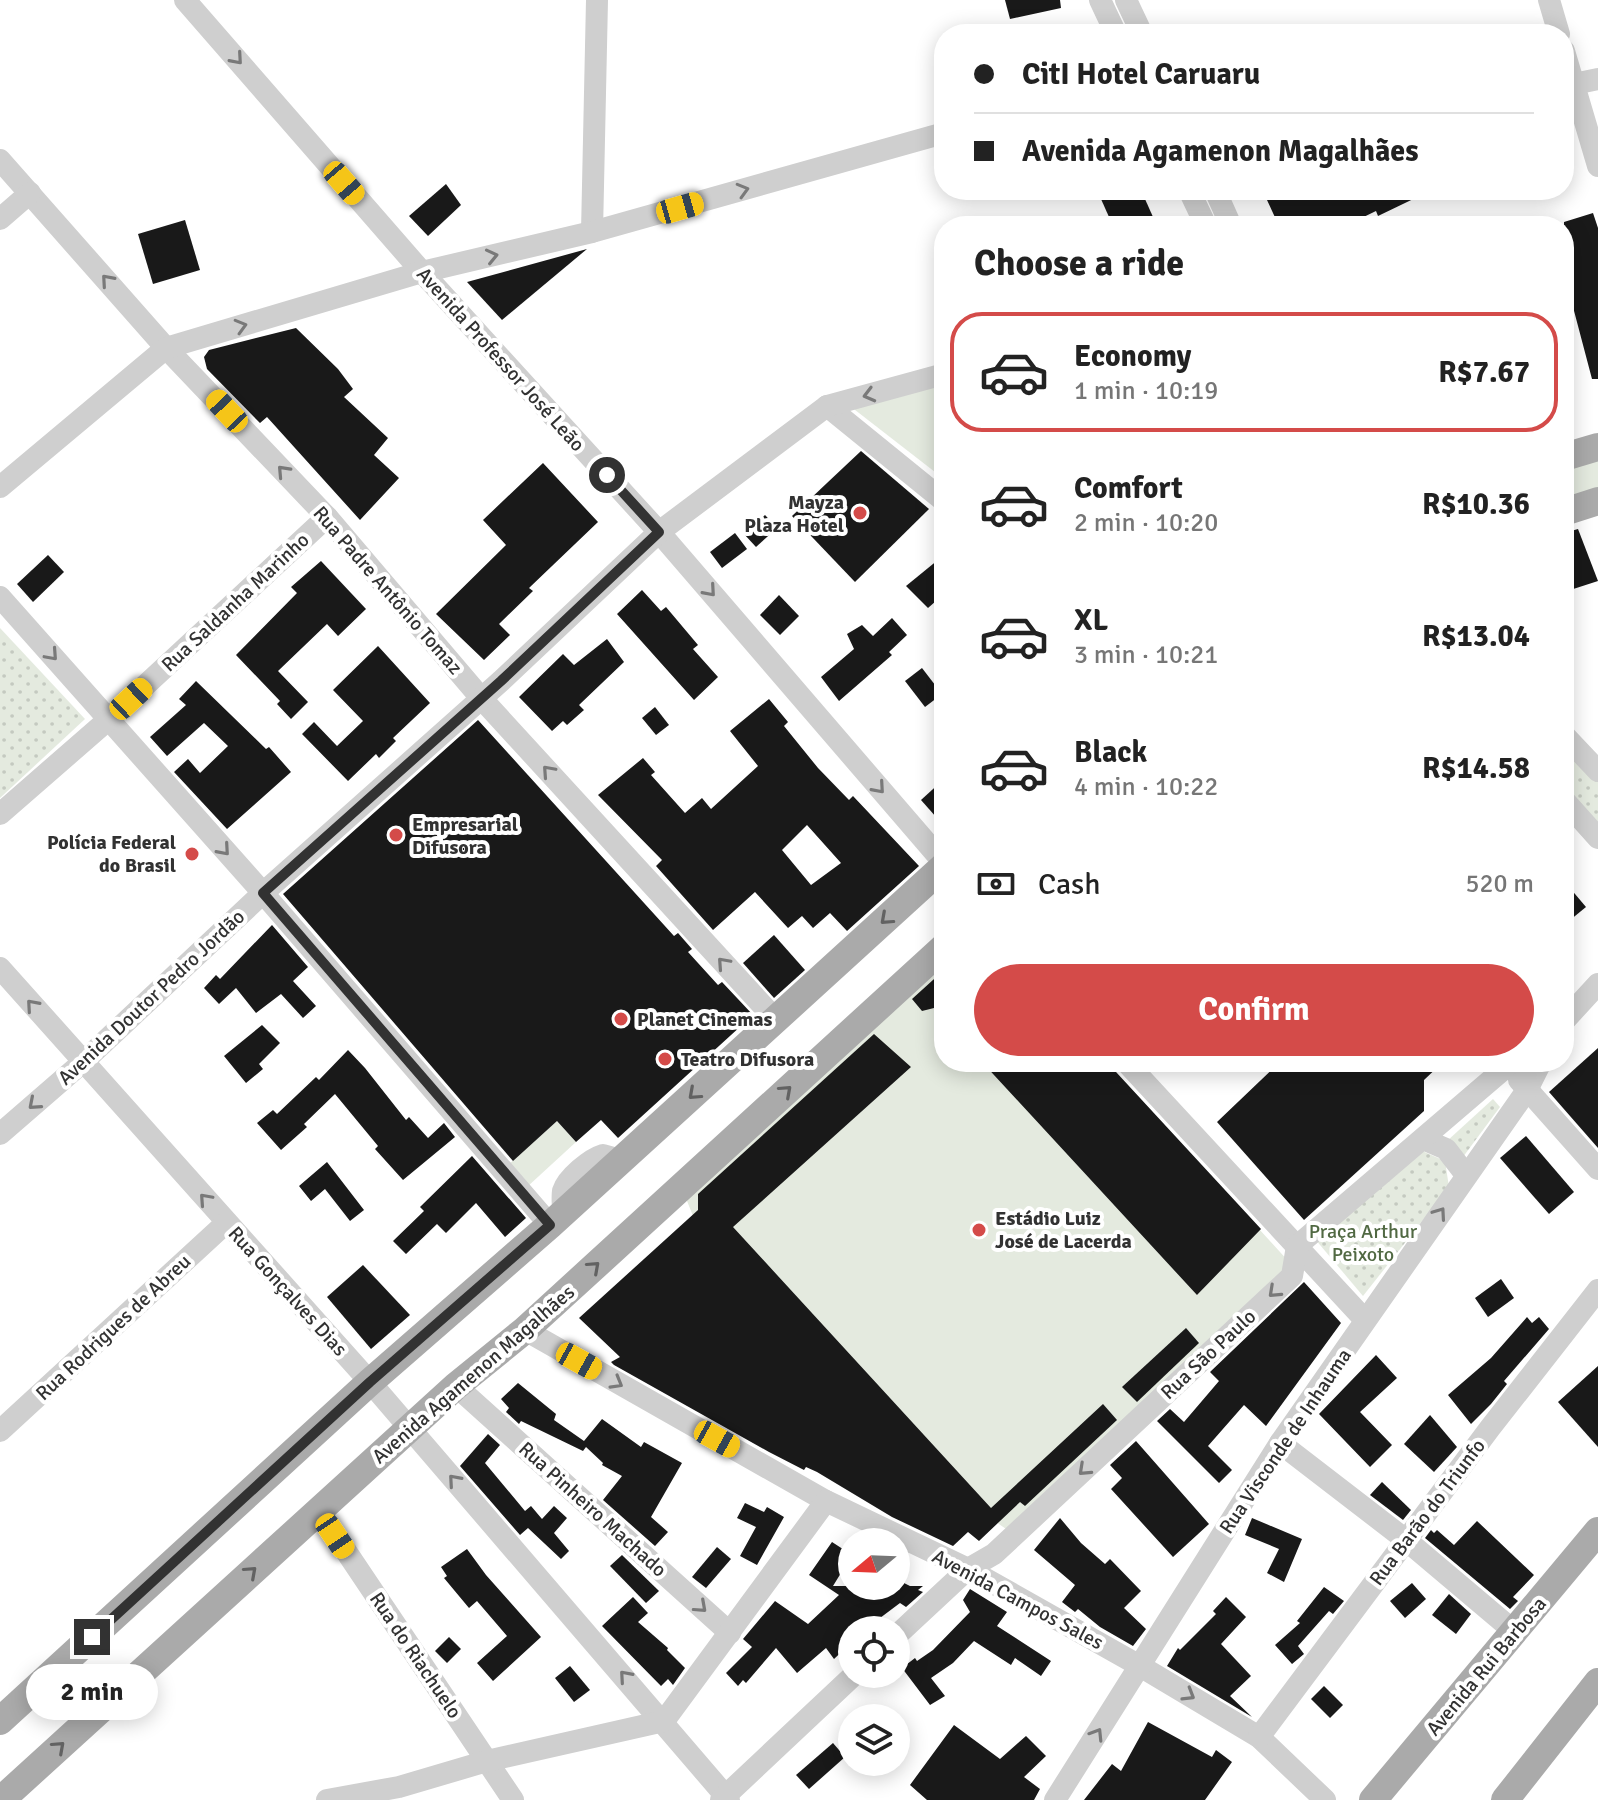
<!DOCTYPE html>
<meta charset="utf-8">
<style>
:root{--surface:#fff;--page:#f6f6f6;--text:#222;--muted:#767676;--line:#e0e0e0;--accent:#d44b49}
body{margin:0;font-family:Signika,sans-serif;background:var(--page);color:var(--text);height:100vh;display:flex;flex-direction:column;font-size:30px;white-space:nowrap}
*{box-sizing:border-box;margin:0}
p{font-size:26px;color:var(--muted)}
.icon{flex:none;width:44px;height:44px;fill:none;stroke:currentColor;stroke-width:2;stroke-linecap:round;stroke-linejoin:round}
.map{position:relative;flex:1;overflow:hidden}
.side{position:absolute;left:934px;top:216px;width:640px;height:856px;display:flex;flex-direction:column;background:var(--surface);border-radius:32px;box-shadow:0 4px 20px #0003}
.side>*{flex:none}
.top-card{position:absolute;left:934px;top:24px;width:640px;height:176px;border-radius:32px;box-shadow:0 4px 20px #0003;display:grid;align-content:center;height:176px;padding:0 40px;background:var(--surface)}
.needle{width:52px;rotate:251deg}
.buttons{position:absolute;left:838px;top:1528px;display:grid;gap:16px}
.buttons a{display:grid;place-items:center;width:72px;height:72px;border-radius:50%;background:var(--surface);box-shadow:0 4px 20px #0003;font-size:40px}
.end{position:absolute;width:36px;height:36px;margin:-18px;border:10px solid #323232;background:#fff;box-shadow:0 0 0 4px #fff}
.from{border-radius:50%}
.bubble{position:absolute;height:56px;border-radius:28px;background:var(--surface);box-shadow:0 4px 20px #0003;font-size:26px;font-weight:700;line-height:56px;text-align:center}
.car{position:absolute;width:24px;height:48px;margin:-24px -12px;border-radius:10px;box-shadow:0 0 6px 2px #0007;background:linear-gradient(#f5c518 24%,#345 0 40%,#f5c518 0 76%,#345 0 86%,#f5c518 0)}
.top-card b{display:flex;align-items:center;gap:28px;height:76px;font-size:30px}
.top-card b+b{border-top:2px solid var(--line)}
.top-card i{width:20px;height:20px;background:var(--text)}
ul{padding:0;list-style:none}
li{display:flex;align-items:center;gap:24px;height:120px;margin:0 16px 12px;padding:0 24px;border:4px solid transparent;border-radius:32px}
li div{flex:1}
li b{display:block;font-size:30px}
li em{font-style:normal;font-weight:700}
li.on{border-color:var(--accent)}
li>.icon{width:72px;height:72px;stroke-width:1.5}
h2{padding:0 40px;font-size:36px;line-height:96px}
.pay{display:flex;align-items:center;gap:20px;height:88px;padding:0 40px;font-size:30px}
.pay p{margin-inline-start:auto}
.action{display:flex;gap:16px;margin-top:auto;padding:16px 40px}
.action a{flex:1;height:92px;border-radius:48px;background:var(--accent);color:#fff;font-size:32px;font-weight:700;line-height:92px;text-align:center}
.map>svg:first-child{display:block}
.green{fill:#e4eadf}
.park{fill:url(#park-dots)}
.building{fill:#191919;fill-rule:evenodd}
.lines{fill:none;stroke-linecap:round;stroke-linejoin:round}
.minor{stroke:#cfcfcf;stroke-width:22}
.major{stroke:#aaa;stroke-width:28}
.oneway{stroke:#797979}
.oneway2{stroke:#626262}
.route{stroke:#323232;stroke-width:10}
.poi-dot{fill:#d44b49;stroke:#fff;stroke-width:3}
.labels{text-anchor:middle;stroke-width:8;stroke-linejoin:round;paint-order:stroke}
.street-label{font-size:20px;fill:#323232;stroke:#fff}
.poi-label{font-size:20px;font-weight:bold;fill:#323232;stroke:#fff;text-anchor:start}
.park-label{font-size:20px;fill:#516943;stroke:#fff}
</style>
<div class="map">
<svg width="1598" height="1800" viewBox="0 0 1598 1800">
<defs>
<pattern id="park-dots" width="8" height="8" patternUnits="userSpaceOnUse" patternTransform="scale(2)"><rect width="8" height="8" fill="#e4eadf"/><path d="M2 2h.1M6 6h.1" fill="none" stroke="#c4c9c0" stroke-width="1.8" stroke-linecap="round"/></pattern>
</defs>
<rect width="100%" height="100%" fill="#fff"/>
<g class="green">
<polygon points="944,381 944,479 850,406"/>
<polygon points="1598,460 1598,491 1564,502 1564,469"/>
<polygon points="944,966 944,1062 1107,1062 1290,1263 1261,1294 1009,1531 747,1350 685,1196"/>
<polygon points="557,1121 576,1142 527,1187 507,1166"/>
</g>
<g class="park">
<polygon points="0,628 85,719 0,798"/>
<polygon points="1564,744 1598,781 1598,824 1564,786"/>
<polygon points="1493,1099 1500,1107 1463,1157 1447,1141"/>
<polygon points="1420,1150 1445,1161 1449,1187 1363,1296 1315,1239"/>
</g>
<g class="building">
<polygon points="1005,0 1060,0 1061,8 1010,19"/>
<polygon points="446,184 461,205 428,236 409,216"/>
<polygon points="1097,190 1141,190 1157,226 1113,226"/>
<polygon points="1288,190 1432,190 1378,216 1376,211 1345,226 1279,226 1267,200"/>
<polygon points="1593,213 1598,228 1598,379 1592,379 1573,307 1564,309 1564,222"/>
<polygon points="185,220 200,270 153,284 138,234"/>
<polygon points="587,249 502,320 467,282"/>
<polygon points="296,328 338,369 353,389 344,397 388,438 374,455 399,478 360,520 267,417 260,423 207,369 204,357 209,350"/>
<polygon points="861,451 929,509 855,582 792,516"/>
<polygon points="543,463 598,522 529,588 533,591 499,624 510,635 484,660 436,614 506,545 483,520"/>
<polygon points="765,515 777,528 756,547 744,534"/>
<polygon points="1578,529 1598,581 1564,592 1564,533"/>
<polygon points="735,533 747,549 722,568 710,552"/>
<polygon points="48,555 64,572 33,602 17,584"/>
<polygon points="944,555 944,594 928,608 906,586"/>
<polygon points="321,561 366,609 338,636 327,624 278,671 308,702 291,719 277,704 280,701 236,655 297,593 291,587"/>
<polygon points="642,590 661,611 666,607 698,645 693,649 718,677 694,700 617,614"/>
<polygon points="779,595 799,616 780,635 760,615"/>
<polygon points="892,618 907,635 889,652 892,655 839,701 821,677 854,649 847,634 862,625 873,636"/>
<polygon points="607,639 624,662 579,705 584,710 567,725 563,721 552,731 519,697 563,654 574,665"/>
<polygon points="378,646 430,703 393,738 396,741 379,758 376,754 348,781 302,734 314,722 337,746 363,721 333,690"/>
<polygon points="922,668 942,694 925,707 905,681"/>
<polygon points="196,681 266,749 269,747 291,772 227,829 174,772 188,759 200,773 228,746 204,723 167,756 150,737 186,705 179,699"/>
<path d="M769 699 788 722 784 726 818 768 849 800 853 796 919 866 847 931 830 913 813 928 802 916 788 928 755 892 713 930 656 866 662 860 598 795 643 758 655 772 651 775 685 813 702 798 711 809 758 766 730 731ZM807 825 841 863 811 885 782 850Z"/>
<polygon points="655,707 669,725 656,735 642,718"/>
<polygon points="478,720 674,936 678,933 692,949 688,952 718,985 722,982 753,1015 618,1138 601,1120 576,1142 557,1121 513,1161 283,894"/>
<polygon points="944,779 944,826 921,800"/>
<polygon points="1564,881 1586,907 1564,925"/>
<polygon points="272,925 308,967 293,981 316,1006 303,1018 281,994 256,1013 236,988 219,1004 204,988 216,975 220,979"/>
<polygon points="774,935 805,970 774,998 743,963"/>
<polygon points="944,970 944,1010 934,1008 922,1011 912,999"/>
<polygon points="262,1025 280,1043 259,1064 263,1069 246,1083 224,1056"/>
<polygon points="874,1034 911,1067 733,1227 991,1508 1103,1404 1117,1420 1025,1506 1020,1502 979,1541 968,1532 953,1546 892,1517 817,1472 806,1467 804,1470 769,1452 614,1365 611,1362 620,1357 579,1318 698,1210 698,1194"/>
<polygon points="1598,1048 1598,1148 1549,1092"/>
<polygon points="348,1050 365,1068 406,1120 409,1117 428,1138 444,1123 455,1137 403,1180 375,1149 378,1146 335,1094 304,1124 307,1127 281,1150 257,1123 273,1110 277,1114 316,1077 319,1080"/>
<polygon points="982,1062 1112,1062 1116,1072 1261,1229 1197,1295"/>
<polygon points="1280,1062 1443,1062 1424,1080 1424,1111 1304,1220 1217,1122"/>
<polygon points="1526,1136 1574,1192 1549,1214 1500,1158"/>
<polygon points="472,1156 526,1218 505,1237 476,1203 446,1233 437,1224 406,1254 393,1241 424,1211 420,1207"/>
<polygon points="327,1162 364,1210 350,1221 325,1189 311,1201 299,1186"/>
<polygon points="363,1265 410,1315 371,1349 327,1297"/>
<polygon points="1501,1279 1514,1298 1488,1317 1475,1298"/>
<polygon points="1304,1282 1341,1323 1266,1426 1244,1405 1208,1446 1232,1470 1219,1483 1157,1421 1170,1409 1184,1422 1219,1381 1210,1372"/>
<polygon points="1527,1317 1532,1323 1539,1317 1549,1329 1504,1381 1507,1384 1491,1404 1471,1424 1448,1395 1491,1358"/>
<polygon points="1186,1328 1199,1343 1137,1402 1122,1387"/>
<polygon points="1376,1355 1397,1378 1360,1412 1392,1445 1370,1467 1319,1414"/>
<polygon points="1598,1366 1598,1447 1558,1402"/>
<polygon points="518,1383 556,1414 554,1420 584,1441 602,1419 641,1447 644,1442 682,1463 651,1517 668,1532 655,1546 603,1500 622,1476 602,1465 603,1463 586,1447 583,1451 521,1421 519,1424 506,1412 509,1408 501,1399"/>
<polygon points="1430,1415 1457,1447 1434,1472 1404,1444"/>
<polygon points="488,1434 500,1445 485,1463 525,1511 531,1506 542,1519 554,1506 567,1518 554,1533 569,1551 561,1559 528,1528 520,1535 460,1466"/>
<polygon points="1136,1441 1209,1524 1173,1557 1111,1489 1122,1478 1110,1465"/>
<polygon points="1382,1482 1411,1510 1403,1520 1370,1495"/>
<polygon points="745,1503 764,1512 767,1507 784,1517 757,1565 740,1556 756,1527 737,1518"/>
<polygon points="1060,1518 1081,1543 1105,1564 1110,1559 1141,1591 1124,1608 1146,1629 1133,1646 1100,1627 1078,1609 1075,1612 1062,1602 1075,1585 1034,1550"/>
<polygon points="1252,1518 1302,1539 1284,1582 1267,1573 1279,1549 1245,1535"/>
<polygon points="1477,1521 1534,1575 1513,1597 1518,1601 1510,1609 1425,1538 1431,1530 1434,1533 1437,1530 1454,1545"/>
<polygon points="832,1542 852,1555 833,1586 896,1586 896,1579 910,1586 923,1586 918,1590 923,1592 906,1607 900,1603 864,1630 852,1630 852,1642 834,1659 826,1648 797,1673 776,1648 746,1683 743,1680 738,1686 726,1673 752,1647 743,1639 775,1601 808,1624 839,1595 809,1575"/>
<polygon points="717,1547 731,1559 706,1588 692,1577"/>
<polygon points="467,1549 486,1575 541,1637 493,1681 477,1663 507,1636 477,1601 469,1608 444,1578 447,1576 441,1567"/>
<polygon points="622,1555 659,1591 646,1603 610,1566"/>
<polygon points="1412,1583 1426,1599 1405,1618 1390,1601"/>
<polygon points="1324,1587 1344,1601 1333,1614 1329,1611 1298,1646 1304,1654 1292,1664 1275,1645 1300,1623 1297,1621"/>
<polygon points="970,1589 1007,1612 997,1626 1051,1661 1041,1676 1015,1658 1011,1665 974,1641 953,1663 931,1678 945,1696 930,1705 902,1668 915,1658 917,1661 933,1650 970,1612 963,1600"/>
<polygon points="1449,1594 1471,1614 1456,1634 1432,1615"/>
<polygon points="633,1597 648,1613 638,1622 668,1648 667,1650 685,1668 673,1685 668,1679 661,1686 602,1626"/>
<polygon points="1226,1597 1246,1617 1221,1644 1251,1676 1230,1696 1252,1717 1167,1666 1178,1648 1180,1650 1216,1614 1213,1611"/>
<polygon points="449,1637 461,1649 447,1663 435,1651"/>
<polygon points="570,1666 590,1690 574,1702 555,1678"/>
<polygon points="1324,1686 1343,1705 1330,1718 1311,1699"/>
<polygon points="1148,1722 1212,1757 1216,1750 1232,1762 1205,1800 1084,1800 1112,1764 1121,1771"/>
<polygon points="954,1725 1000,1759 1026,1736 1046,1756 1024,1777 1040,1789 1034,1800 927,1800 910,1785"/>
<polygon points="833,1743 845,1757 809,1789 796,1775"/>
</g>
<g class="lines">
<g class="minor">
<polyline points="185,0 422,272 659,532 944,863"/>
<polyline points="1100,0 1116,34"/>
<polyline points="1126,0 1142,34"/>
<polyline points="1549,0 1559,34"/>
<polyline points="1564,51 1598,166"/>
<polyline points="1574,84 1598,79"/>
<polyline points="0,160 166,348 327,517 481,698 776,1020"/>
<polyline points="1189,190 1206,226"/>
<polyline points="1215,190 1231,226"/>
<polyline points="0,219 30,193"/>
<polyline points="592,232 597,0"/>
<polyline points="827,406 944,501"/>
<polyline points="0,487 166,348 422,272 592,232 944,133"/>
<polyline points="0,597 263,893 550,1225"/>
<polyline points="1564,735 1598,771"/>
<polyline points="1564,800 1598,838"/>
<polyline points="0,814 109,719 327,517"/>
<polyline points="0,968 370,1382 729,1800"/>
<polyline points="1564,1021 1598,984"/>
<polyline points="1126,1062 1365,1320"/>
<polyline points="1519,1080 1598,1169"/>
<polyline points="0,1134 83,1062 263,893 501,681 659,532 827,406 944,374"/>
<polyline points="1423,1139 1446,1149 1466,1175"/>
<path d="M563 1212C563 1206 562 1198 563 1191 567 1178 590 1159 603 1155L621 1160"/>
<polyline points="525,1330 826,1501 968,1569 1140,1666 1259,1737 1325,1800"/>
<polyline points="456,1386 730,1633"/>
<polyline points="0,1431 226,1223"/>
<polyline points="1280,1443 1406,1540 1515,1632"/>
<polyline points="319,1511 513,1800"/>
<polyline points="896,1636 968,1569 994,1554 1292,1276 1297,1246 1512,1062"/>
<polyline points="1259,1737 1490,1428 1598,1290"/>
<polyline points="327,1800 399,1787 487,1761 664,1721 826,1501"/>
<polyline points="721,1800 855,1674"/>
<polyline points="1055,1800 1280,1443 1527,1090 1541,1062"/>
</g>
<g class="major">
<polyline points="1564,457 1598,447"/>
<polyline points="1564,512 1598,501"/>
<polyline points="0,1721 370,1382 550,1225 944,866"/>
<polyline points="1,1800 456,1386 525,1330 944,947"/>
<polyline points="1373,1800 1598,1531"/>
<polyline points="1505,1800 1598,1682"/>
</g>
</g>
<defs><path id="oneway-chevron" d="M-2-3.5L2.5 0L-2 3.5" fill="none" stroke-width="1.6" stroke-linecap="round" stroke-linejoin="round" transform="scale(2)"/></defs>
<g class="oneway">
<use href="#oneway-chevron" transform="translate(237 59) rotate(49)"/>
<use href="#oneway-chevron" transform="translate(743 190) rotate(-16)"/>
<use href="#oneway-chevron" transform="translate(492 256) rotate(-13)"/>
<use href="#oneway-chevron" transform="translate(107 280) rotate(-131)"/>
<use href="#oneway-chevron" transform="translate(241 326) rotate(-16)"/>
<use href="#oneway-chevron" transform="translate(869 395) rotate(165)"/>
<use href="#oneway-chevron" transform="translate(283 471) rotate(-133)"/>
<use href="#oneway-chevron" transform="translate(710 591) rotate(49)"/>
<use href="#oneway-chevron" transform="translate(52 655) rotate(48)"/>
<use href="#oneway-chevron" transform="translate(548 771) rotate(-132)"/>
<use href="#oneway-chevron" transform="translate(879 788) rotate(49)"/>
<use href="#oneway-chevron" transform="translate(224 850) rotate(49)"/>
<use href="#oneway-chevron" transform="translate(723 963) rotate(-132)"/>
<use href="#oneway-chevron" transform="translate(32 1005) rotate(-131)"/>
<use href="#oneway-chevron" transform="translate(34 1104) rotate(139)"/>
<use href="#oneway-chevron" transform="translate(205 1199) rotate(-132)"/>
<use href="#oneway-chevron" transform="translate(1440 1213) rotate(-55)"/>
<use href="#oneway-chevron" transform="translate(1274 1292) rotate(137)"/>
<use href="#oneway-chevron" transform="translate(617 1383) rotate(30)"/>
<use href="#oneway-chevron" transform="translate(1084 1470) rotate(137)"/>
<use href="#oneway-chevron" transform="translate(454 1480) rotate(-131)"/>
<use href="#oneway-chevron" transform="translate(701 1607) rotate(42)"/>
<use href="#oneway-chevron" transform="translate(625 1676) rotate(-131)"/>
<use href="#oneway-chevron" transform="translate(1189 1695) rotate(31)"/>
<use href="#oneway-chevron" transform="translate(1097 1734) rotate(-58)"/>
</g>
<g class="oneway2">
<use href="#oneway-chevron" transform="translate(886 919) rotate(138)"/>
<use href="#oneway-chevron" transform="translate(786 1091) rotate(-42)"/>
<use href="#oneway-chevron" transform="translate(694 1094) rotate(138)"/>
<use href="#oneway-chevron" transform="translate(594 1267) rotate(-42)"/>
<use href="#oneway-chevron" transform="translate(251 1572) rotate(-42)"/>
<use href="#oneway-chevron" transform="translate(59 1747) rotate(-42)"/>
</g>
<g class="lines">
<polyline class="route" points="92,1637 370,1382 550,1225 263,893 501,681 659,532 607,475"/>
</g>
<g class="poi-dot">
<circle cx="860" cy="513" r="8"/>
<circle cx="396" cy="835" r="8"/>
<circle cx="192" cy="854" r="8"/>
<circle cx="621" cy="1019" r="8"/>
<circle cx="665" cy="1059" r="8"/>
<circle cx="979" cy="1230" r="8"/>
</g>
<g class="labels">
<g class="street-label">
<text transform="translate(501 359) rotate(48)" y="7">Avenida Professor José Leão</text>
<text transform="translate(388 590) rotate(49)" y="7">Rua Padre Antônio Tomaz</text>
<text transform="translate(235 602) rotate(-43)" y="7">Rua Saldanha Marinho</text>
<text transform="translate(151 997) rotate(-43)" y="7">Avenida Doutor Pedro Jordão</text>
<text transform="translate(288 1291) rotate(48)" y="7">Rua Gonçalves Dias</text>
<text transform="translate(113 1327) rotate(-43)" y="7">Rua Rodrigues de Abreu</text>
<text transform="translate(1208 1354) rotate(-43)" y="7">Rua São Paulo</text>
<text transform="translate(473 1374) rotate(-41)" y="7">Avenida Agamenon Magalhães</text>
<text transform="translate(1285 1441) rotate(-56)" y="7">Rua Visconde de Inhauma</text>
<text transform="translate(593 1509) rotate(42)" y="7">Rua Pinheiro Machado</text>
<text transform="translate(1427 1512) rotate(-53)" y="7">Rua Barão do Triunfo</text>
<text transform="translate(1018 1599) rotate(28)" y="7">Avenida Campos Sales</text>
<text transform="translate(416 1655) rotate(56)" y="7">Rua do Riachuelo</text>
<text transform="translate(1486 1666) rotate(-50)" y="7">Avenida Rui Barbosa</text>
</g>
<g class="poi-label">
<text x="844" y="509" text-anchor="end">Mayza<tspan x="844" dy="23">Plaza Hotel</tspan></text>
<text x="412" y="831">Empresarial<tspan x="412" dy="23">Difusora</tspan></text>
<text x="176" y="849" text-anchor="end">Polícia Federal<tspan x="176" dy="23">do Brasil</tspan></text>
<text x="637" y="1026">Planet Cinemas</text>
<text x="681" y="1066">Teatro Difusora</text>
<text x="995" y="1225">Estádio Luiz<tspan x="995" dy="23">José de Lacerda</tspan></text>
</g>
<g class="park-label">
<text x="1363" y="1238">Praça Arthur<tspan x="1363" dy="23">Peixoto</tspan></text>
</g>
</g>
</svg>
<div class="buttons">
<a><svg class="needle" viewBox="-14 -14 28 28"><path d="M0-13l5 13h-10z" fill="#e53935"/><path d="M0 13l5-13h-10z" fill="#767676"/></svg></a>
<a><svg class="icon" aria-label="locate" viewBox="0 0 24 24"><circle cx="12" cy="12" r="6"/><path d="M12 2v4M12 18v4M2 12h4M18 12h4"/></svg></a>
<a><svg class="icon" aria-label="layers" viewBox="0 0 24 24"><path d="M12 4l9 5-9 5-9-5zM3 14l9 5 9-5"/></svg></a>
</div>
<i class="end from" style="left:607px;top:475px"></i>
<i class="end" style="left:92px;top:1637px"></i>
<div class="bubble" style="left:26px;top:1664px;width:132px">2 min</div>
<i class="car" style="left:344px;top:183px;rotate:139deg"></i>
<i class="car" style="left:680px;top:208px;rotate:74deg"></i>
<i class="car" style="left:227px;top:411px;rotate:317deg"></i>
<i class="car" style="left:131px;top:699px;rotate:47deg"></i>
<i class="car" style="left:579px;top:1361px;rotate:119deg"></i>
<i class="car" style="left:717px;top:1439px;rotate:119deg"></i>
<i class="car" style="left:335px;top:1536px;rotate:146deg"></i>
<div class="top-card">
<b><i class="from"></i>CitI Hotel Caruaru</b>
<b><i></i>Avenida Agamenon Magalhães</b>
</div>
<section class="side">
<h2>Choose a ride</h2>
<ul>
<li class="on"><svg class="icon" aria-label="car" viewBox="0 0 24 24"><path d="M5 17H2v-5l4-1 3-4h7l3 4 3 1v5h-3M9 17h6M6 11h13"/><circle cx="7" cy="17" r="2"/><circle cx="17" cy="17" r="2"/></svg><div><b>Economy</b><p>1 min · 10:19</p></div><em>R$7.67</em></li>
<li><svg class="icon" aria-label="car" viewBox="0 0 24 24"><path d="M5 17H2v-5l4-1 3-4h7l3 4 3 1v5h-3M9 17h6M6 11h13"/><circle cx="7" cy="17" r="2"/><circle cx="17" cy="17" r="2"/></svg><div><b>Comfort</b><p>2 min · 10:20</p></div><em>R$10.36</em></li>
<li><svg class="icon" aria-label="car" viewBox="0 0 24 24"><path d="M5 17H2v-5l4-1 3-4h7l3 4 3 1v5h-3M9 17h6M6 11h13"/><circle cx="7" cy="17" r="2"/><circle cx="17" cy="17" r="2"/></svg><div><b>XL</b><p>3 min · 10:21</p></div><em>R$13.04</em></li>
<li><svg class="icon" aria-label="car" viewBox="0 0 24 24"><path d="M5 17H2v-5l4-1 3-4h7l3 4 3 1v5h-3M9 17h6M6 11h13"/><circle cx="7" cy="17" r="2"/><circle cx="17" cy="17" r="2"/></svg><div><b>Black</b><p>4 min · 10:22</p></div><em>R$14.58</em></li>
</ul>
<div class="pay"><svg class="icon" aria-label="cash" viewBox="0 0 24 24"><path d="M3 7h18v10H3z"/><circle cx="12" cy="12" r="2"/></svg>Cash<p>520 m</p></div>
<div class="action"><a>Confirm</a></div>
</section>
</div>
